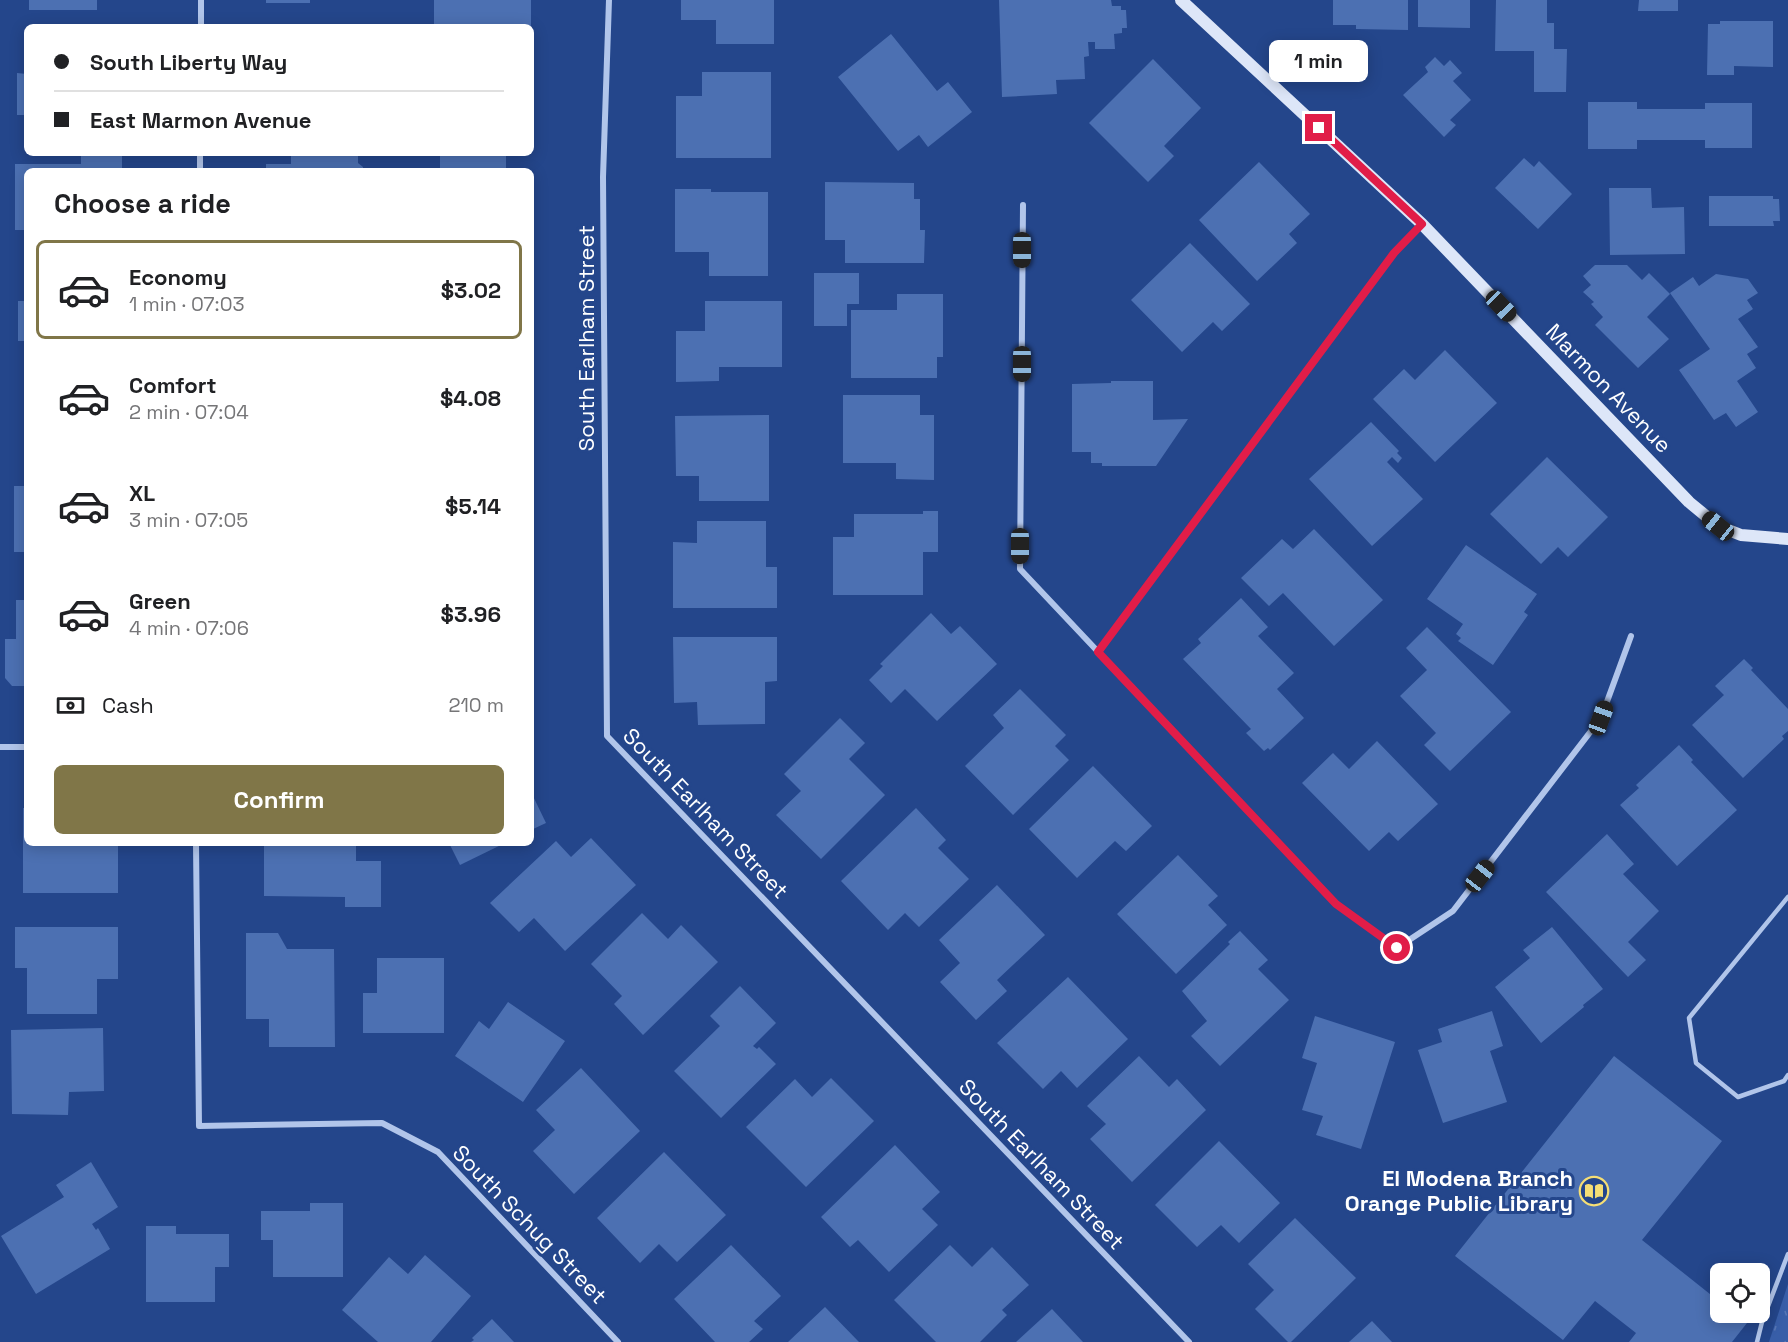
<!DOCTYPE html>
<meta charset="utf-8">
<style>
:root{--surface:#fff;--page:#f6f6f6;--text:#202124;--muted:#757577;--line:#e0e0e0;--accent:#807648}
body{margin:0;font-family:"Space Grotesk",sans-serif;background:var(--page);color:var(--text);height:100vh;display:flex;flex-direction:column;font-size:22px;white-space:nowrap}
*{box-sizing:border-box;margin:0}
p{font-size:20px;color:var(--muted)}
.icon{flex:none;width:33px;height:33px;fill:none;stroke:currentColor;stroke-width:2;stroke-linecap:round;stroke-linejoin:round}
.map{position:relative;flex:1;overflow:hidden}
.sheet{position:absolute;left:24px;top:168px;width:510px;height:678px;display:flex;flex-direction:column;background:var(--surface);border-radius:9px;box-shadow:0 3px 15px #0003}
.sheet>*{flex:none}
.hud{position:absolute;left:24px;top:24px;width:510px;height:132px;border-radius:9px;box-shadow:0 3px 15px #0003;display:grid;align-content:center;height:132px;padding:0 30px;background:var(--surface)}
.tools{position:absolute;left:1710px;top:1263px;display:grid;gap:12px}
.tools a{display:grid;place-items:center;width:60px;height:60px;border-radius:9px;background:var(--surface);box-shadow:0 3px 15px #0003;font-size:30px}
.end{position:absolute;width:27px;height:27px;margin:-14px;border:8px solid #e11d48;background:#fff;box-shadow:0 0 0 3px #fff}
.from{border-radius:50%}
.bubble{position:absolute;height:42px;border-radius:9px;background:var(--surface);box-shadow:0 3px 15px #0003;font-size:20px;font-weight:600;line-height:42px;text-align:center}
.car{position:absolute;width:18px;height:36px;margin:-18px -9px;border-radius:8px;box-shadow:0 0 4px 2px #0007;background:linear-gradient(#222 24%,#8ab4d8 0 40%,#222 0 76%,#8ab4d8 0 86%,#222 0)}
.hud b{display:flex;align-items:center;gap:21px;height:57px;font-size:22px}
.hud b+b{border-top:2px solid var(--line)}
.hud i{width:15px;height:15px;background:var(--text)}
ul{padding:0;list-style:none}
li{display:flex;align-items:center;gap:18px;height:99px;margin:0 12px 9px;padding:0 18px;border:3px solid transparent;border-radius:9px}
li div{flex:1}
li b{display:block;font-size:22px}
li em{font-style:normal;font-weight:600}
li.on{border-color:var(--accent)}
li>.icon{width:54px;height:54px;stroke-width:1.5}
h2{padding:0 30px;font-size:27px;line-height:72px}
.pay{display:flex;align-items:center;gap:15px;height:66px;padding:0 30px;font-size:22px}
.pay p{margin-inline-start:auto}
.cta{display:flex;gap:12px;margin-top:auto;padding:12px 30px}
.cta a{flex:1;height:69px;border-radius:9px;background:var(--accent);color:#fff;font-size:24px;font-weight:600;line-height:69px;text-align:center}
.map>svg:first-child{display:block}
.park{fill:url(#park-tufts)}
.building{fill:#4c70b2}
.lines{fill:none;stroke-linecap:round;stroke-linejoin:round}
.lane{stroke:#b1c5ea;stroke-width:4.5}
.street{stroke:#b1c5ea;stroke-width:6}
.secondary{stroke:#dde6f8;stroke-width:12}
.route{stroke:#e11d48;stroke-width:8}
.labels{text-anchor:middle;stroke-width:6;stroke-linejoin:round;paint-order:stroke}
.street-label{font-size:22px;fill:#fff;stroke:#24468b}
.poi-label{font-size:22px;font-weight:bold;fill:#fff;stroke:#24468b;text-anchor:end}
</style>
<div class="map">
<svg width="1788" height="1342" viewBox="0 0 1788 1342">
<defs>
<pattern id="park-tufts" width="24" height="20" patternUnits="userSpaceOnUse" patternTransform="scale(1.5)"><rect width="24" height="20" fill="#385ea8"/><path d="M3 7l-1-3M5 7V3M7 7l1-3M15 17l-1-3M17 17v-4M19 17l1-3" fill="none" stroke="#5676b5"/></pattern>
</defs>
<rect width="100%" height="100%" fill="#24468b"/>
<polygon class="park" points="1788,1284 1788,1342 1769,1342"/>
<g class="building">
<rect x="29" y="0" width="68" height="10"/>
<rect x="266" y="0" width="44" height="3"/>
<rect x="434" y="0" width="97" height="27"/>
<polygon points="681,0 774,0 774,44 716,44 716,20 681,20"/>
<polygon points="999,0 1111,0 1112,6 1121,6 1121,10 1126,10 1127,28 1122,28 1122,33 1114,34 1115,49 1095,49 1095,42 1088,42 1089,56 1084,57 1085,79 1056,80 1057,94 1002,97"/>
<polygon points="1333,0 1408,0 1408,30 1356,29 1356,25 1333,25"/>
<polygon points="1418,0 1470,0 1470,28 1418,27"/>
<polygon points="1496,0 1547,0 1547,23 1554,23 1554,49 1567,49 1566,92 1534,92 1534,51 1495,51"/>
<polygon points="1639,0 1678,0 1678,11 1638,11"/>
<polygon points="1720,21 1773,21 1773,67 1734,66 1734,75 1707,75 1708,24 1720,24"/>
<polygon points="891,34 937,91 948,82 972,112 928,147 919,135 898,151 838,77"/>
<polygon points="1435,57 1444,66 1450,60 1462,73 1453,81 1471,100 1450,120 1456,125 1444,137 1403,95 1428,72 1425,67"/>
<polygon points="1153,59 1201,108 1164,146 1174,156 1148,182 1089,123"/>
<polygon points="702,72 771,72 771,158 676,158 676,96 702,96"/>
<polygon points="17,73 27,74 27,115 17,115"/>
<polygon points="1588,102 1637,102 1637,109 1705,109 1705,103 1752,103 1752,148 1705,148 1705,140 1637,140 1637,149 1588,149"/>
<polygon points="81,153 122,153 122,171 27,171 27,230 15,230 15,164 81,164"/>
<polygon points="291,153 358,153 358,163 363,167 363,171 266,171 266,164 291,164"/>
<rect x="440" y="153" width="66" height="15"/>
<polygon points="1524,158 1534,167 1539,161 1572,194 1538,229 1495,188"/>
<polygon points="1259,162 1310,214 1289,234 1297,243 1257,281 1199,220"/>
<polygon points="825,182 914,183 914,199 920,199 920,230 925,230 924,263 845,263 845,240 825,240"/>
<polygon points="1609,188 1651,188 1652,208 1684,207 1685,254 1610,255"/>
<polygon points="675,189 711,189 711,192 768,192 768,276 709,276 709,252 675,252"/>
<polygon points="1709,196 1773,196 1773,199 1779,199 1780,221 1773,221 1774,226 1709,226"/>
<polygon points="1190,243 1250,304 1222,331 1213,322 1182,352 1131,300"/>
<polygon points="1595,265 1627,265 1642,280 1649,273 1670,294 1647,317 1669,339 1638,368 1595,325 1603,317 1591,304 1594,302 1583,292 1591,285 1583,276"/>
<polygon points="814,273 859,273 859,304 847,304 847,326 814,326"/>
<polygon points="1716,274 1748,279 1758,293 1747,300 1753,309 1738,319 1758,347 1747,354 1756,368 1737,381 1758,412 1736,427 1726,413 1714,420 1679,370 1710,349 1670,293 1693,277 1699,286"/>
<polygon points="897,294 943,294 943,357 937,357 937,378 851,378 851,310 897,310"/>
<rect x="18" y="301" width="9" height="40"/>
<polygon points="705,301 782,301 782,367 719,367 719,381 676,382 676,331 705,331"/>
<polygon points="1445,350 1497,403 1435,462 1373,399 1404,369 1415,380"/>
<rect x="24" y="375" width="3" height="86"/>
<polygon points="1111,381 1153,381 1153,420 1188,419 1156,466 1102,466 1102,463 1091,463 1091,452 1072,452 1072,384 1111,383"/>
<polygon points="843,395 920,395 920,415 934,415 934,480 896,479 896,463 843,463"/>
<polygon points="769,415 769,501 699,501 699,476 676,476 675,416"/>
<polygon points="1371,422 1399,451 1397,453 1402,458 1398,463 1392,457 1387,462 1423,499 1372,546 1309,479"/>
<polygon points="1547,457 1608,517 1568,557 1558,547 1541,564 1490,514"/>
<rect x="14" y="486" width="13" height="66"/>
<polygon points="923,511 938,511 938,552 923,552 923,595 833,595 833,537 854,537 854,514 923,514"/>
<polygon points="697,521 766,521 766,567 777,567 777,608 673,608 673,542 697,543"/>
<polygon points="1314,529 1383,600 1334,646 1283,593 1269,606 1241,578 1282,539 1293,549"/>
<polygon points="1466,545 1537,594 1524,612 1528,615 1493,665 1458,641 1461,638 1456,634 1463,624 1427,599"/>
<polygon points="1241,598 1268,627 1258,636 1294,673 1277,689 1304,718 1270,750 1268,748 1264,751 1246,733 1251,729 1183,659 1201,643 1198,639"/>
<polygon points="16,600 27,600 27,686 12,686 5,678 5,639 16,639"/>
<polygon points="931,613 951,634 960,626 997,664 937,721 905,689 891,703 869,680 883,666 880,664"/>
<polygon points="1427,627 1511,712 1450,771 1424,745 1436,733 1400,696 1427,670 1406,648"/>
<polygon points="673,637 777,637 777,681 765,682 765,724 698,725 697,702 674,703"/>
<polygon points="1744,659 1753,668 1751,670 1788,709 1788,731 1782,736 1784,739 1743,778 1692,725 1724,695 1715,686"/>
<polygon points="1020,689 1066,735 1055,746 1069,760 1013,815 965,766 1004,728 993,715"/>
<polygon points="840,718 865,743 849,759 885,795 821,859 776,815 801,791 784,774"/>
<polygon points="1377,741 1438,804 1398,841 1389,832 1369,851 1302,783 1333,753 1349,769"/>
<polygon points="1679,745 1693,760 1691,762 1737,810 1677,866 1620,805 1639,788 1636,785"/>
<polygon points="1093,766 1152,826 1126,851 1115,841 1077,878 1029,829"/>
<polygon points="531,792 546,823 531,830"/>
<polygon points="23,808 27,808 27,843 118,843 118,893 23,893"/>
<polygon points="916,808 946,840 938,848 969,879 919,927 905,913 888,930 841,881"/>
<polygon points="1607,834 1634,864 1623,874 1659,911 1628,942 1646,960 1628,977 1546,892"/>
<polygon points="591,838 636,885 565,951 534,918 519,932 490,903 556,841 571,857"/>
<polygon points="264,843 356,843 356,861 381,861 381,907 345,907 345,897 264,896"/>
<polygon points="449,843 505,843 460,865"/>
<polygon points="1178,855 1218,896 1208,905 1227,925 1176,974 1117,914"/>
<polygon points="997,885 1045,935 997,980 1007,991 976,1020 940,982 960,963 939,940"/>
<polygon points="642,913 668,939 681,925 718,962 643,1035 614,1004 622,996 591,964"/>
<polygon points="15,927 118,927 118,979 97,979 97,1014 27,1014 27,968 15,968"/>
<polygon points="1552,927 1603,989 1583,1005 1584,1007 1541,1043 1495,987 1530,958 1523,950"/>
<polygon points="1240,931 1268,960 1258,969 1289,1000 1220,1066 1191,1036 1207,1021 1182,991 1230,944 1228,942"/>
<polygon points="246,933 278,933 287,949 334,949 335,1047 269,1047 269,1019 246,1019"/>
<polygon points="377,958 444,958 444,1033 363,1033 363,993 377,993"/>
<polygon points="1068,977 1128,1039 1077,1088 1061,1071 1043,1089 997,1043"/>
<polygon points="740,986 776,1023 753,1046 757,1049 759,1047 776,1064 721,1118 674,1071 720,1026 710,1016"/>
<polygon points="508,1002 565,1041 523,1102 455,1056 479,1021 489,1029"/>
<polygon points="1492,1011 1503,1046 1490,1051 1507,1102 1443,1123 1418,1050 1442,1042 1438,1029"/>
<polygon points="1315,1016 1395,1042 1361,1149 1316,1135 1323,1116 1302,1110 1317,1063 1302,1058"/>
<polygon points="103,1028 104,1091 69,1092 68,1115 12,1114 11,1030"/>
<polygon points="1139,1056 1169,1087 1177,1079 1206,1110 1132,1182 1090,1139 1106,1124 1087,1106"/>
<polygon points="1614,1056 1722,1141 1642,1240 1720,1302 1720,1312 1734,1312 1747,1323 1732,1342 1629,1342 1636,1333 1595,1301 1563,1340 1455,1256"/>
<polygon points="581,1068 640,1131 574,1194 533,1151 555,1130 536,1110"/>
<polygon points="831,1078 874,1121 806,1187 746,1127 795,1079 812,1097"/>
<polygon points="1219,1141 1280,1203 1239,1243 1221,1225 1197,1247 1155,1205"/>
<polygon points="895,1145 940,1192 922,1209 938,1225 889,1272 858,1240 850,1247 821,1217"/>
<polygon points="664,1152 726,1215 677,1262 659,1244 640,1263 597,1218"/>
<polygon points="91,1162 118,1207 92,1224 96,1230 98,1228 110,1249 36,1294 1,1236 64,1197 56,1185"/>
<polygon points="310,1203 343,1203 343,1277 273,1277 273,1240 261,1240 261,1211 310,1211"/>
<polygon points="1295,1218 1356,1278 1291,1342 1288,1342 1255,1309 1274,1290 1248,1264"/>
<polygon points="146,1226 176,1226 176,1234 229,1234 229,1267 215,1267 215,1302 146,1302"/>
<polygon points="731,1245 781,1296 754,1321 763,1329 749,1342 715,1342 674,1299"/>
<polygon points="950,1245 972,1267 992,1247 1029,1285 1002,1310 1007,1315 980,1342 936,1342 894,1300"/>
<polygon points="425,1255 471,1296 431,1342 378,1342 342,1310 389,1257 408,1274"/>
<polygon points="825,1307 859,1342 788,1342"/>
<polygon points="1052,1309 1083,1342 1016,1342"/>
<polygon points="492,1319 514,1342 471,1342 474,1340 472,1338"/>
<polygon points="1372,1321 1392,1342 1349,1342"/>
</g>
<g class="lines">
<g class="lane">
<polyline points="1788,897 1689,1018 1696,1063 1738,1097 1784,1081 1788,1075"/>
<polyline points="1757,1342 1762,1322 1788,1254"/>
</g>
<g class="street">
<polyline points="609,0 603,177 607,736 1189,1342"/>
<polyline points="201,27 201,0"/>
<polyline points="200,171 200,153"/>
<polyline points="1023,205 1020,569 1336,904 1397,948 1453,911 1601,718 1631,636"/>
<polyline points="1098,652 1394,253 1422,224"/>
<polyline points="0,747 27,747"/>
<polyline points="196,843 199,1126 382,1123 438,1152 618,1342"/>
</g>
<polyline class="secondary" points="1181,0 1422,224 1689,502 1718,526 1741,535 1788,539"/>
</g>
<g class="lines">
<polyline class="route" points="1319,128 1422,224 1394,253 1098,652 1336,904 1397,948"/>
</g>
<defs>
<g id="library-ring" transform="scale(1.5)"><circle r="9.5" fill="#24468b" stroke="#f5de75" stroke-width="1.5"/><path d="M-6-4Q-3-5.5-.7-3.5V5Q-3 3-6 4ZM6-4Q3-5.5 .7-3.5V5Q3 3 6 4Z" fill="#f5de75"/></g>
</defs>
<g fill-rule="evenodd">
<use href="#library-ring" x="1594" y="1191"/>
</g>
<g class="labels">
<g class="street-label">
<text transform="translate(586 338) rotate(-90)" y="8">South Earlham Street</text>
<text transform="translate(1609 388) rotate(46)" y="8">Marmon Avenue</text>
<text transform="translate(706 813) rotate(46)" y="8">South Earlham Street</text>
<text transform="translate(1042 1164) rotate(46)" y="8">South Earlham Street</text>
<text transform="translate(530 1224) rotate(46)" y="8">South Schug Street</text>
</g>
<g class="poi-label">
<text x="1573" y="1186">El Modena Branch<tspan x="1573" dy="25">Orange Public Library</tspan></text>
</g>
</g>
</svg>
<div class="tools">
<a><svg class="icon" aria-label="locate" viewBox="0 0 24 24"><circle cx="12" cy="12" r="6"/><path d="M12 2v4M12 18v4M2 12h4M18 12h4"/></svg></a>
</div>
<i class="end from" style="left:1397px;top:948px"></i>
<i class="end" style="left:1319px;top:128px"></i>
<div class="bubble" style="left:1269px;top:40px;width:99px">1 min</div>
<i class="car" style="left:1022px;top:250px;rotate:180deg"></i>
<i class="car" style="left:1501px;top:306px;rotate:136deg"></i>
<i class="car" style="left:1022px;top:364px;rotate:180deg"></i>
<i class="car" style="left:1718px;top:526px;rotate:309deg"></i>
<i class="car" style="left:1020px;top:546px;rotate:180deg"></i>
<i class="car" style="left:1601px;top:718px;rotate:20deg"></i>
<i class="car" style="left:1480px;top:876px;rotate:38deg"></i>
<div class="hud">
<b><i class="from"></i>South Liberty Way</b>
<b><i></i>East Marmon Avenue</b>
</div>
<section class="sheet">
<h2>Choose a ride</h2>
<ul>
<li class="on"><svg class="icon" aria-label="car" viewBox="0 0 24 24"><path d="M5 17H2v-5l4-1 3-4h7l3 4 3 1v5h-3M9 17h6M6 11h13"/><circle cx="7" cy="17" r="2"/><circle cx="17" cy="17" r="2"/></svg><div><b>Economy</b><p>1 min · 07:03</p></div><em>$3.02</em></li>
<li><svg class="icon" aria-label="car" viewBox="0 0 24 24"><path d="M5 17H2v-5l4-1 3-4h7l3 4 3 1v5h-3M9 17h6M6 11h13"/><circle cx="7" cy="17" r="2"/><circle cx="17" cy="17" r="2"/></svg><div><b>Comfort</b><p>2 min · 07:04</p></div><em>$4.08</em></li>
<li><svg class="icon" aria-label="car" viewBox="0 0 24 24"><path d="M5 17H2v-5l4-1 3-4h7l3 4 3 1v5h-3M9 17h6M6 11h13"/><circle cx="7" cy="17" r="2"/><circle cx="17" cy="17" r="2"/></svg><div><b>XL</b><p>3 min · 07:05</p></div><em>$5.14</em></li>
<li><svg class="icon" aria-label="car" viewBox="0 0 24 24"><path d="M5 17H2v-5l4-1 3-4h7l3 4 3 1v5h-3M9 17h6M6 11h13"/><circle cx="7" cy="17" r="2"/><circle cx="17" cy="17" r="2"/></svg><div><b>Green</b><p>4 min · 07:06</p></div><em>$3.96</em></li>
</ul>
<div class="pay"><svg class="icon" aria-label="cash" viewBox="0 0 24 24"><path d="M3 7h18v10H3z"/><circle cx="12" cy="12" r="2"/></svg>Cash<p>210 m</p></div>
<div class="cta"><a>Confirm</a></div>
</section>
</div>
